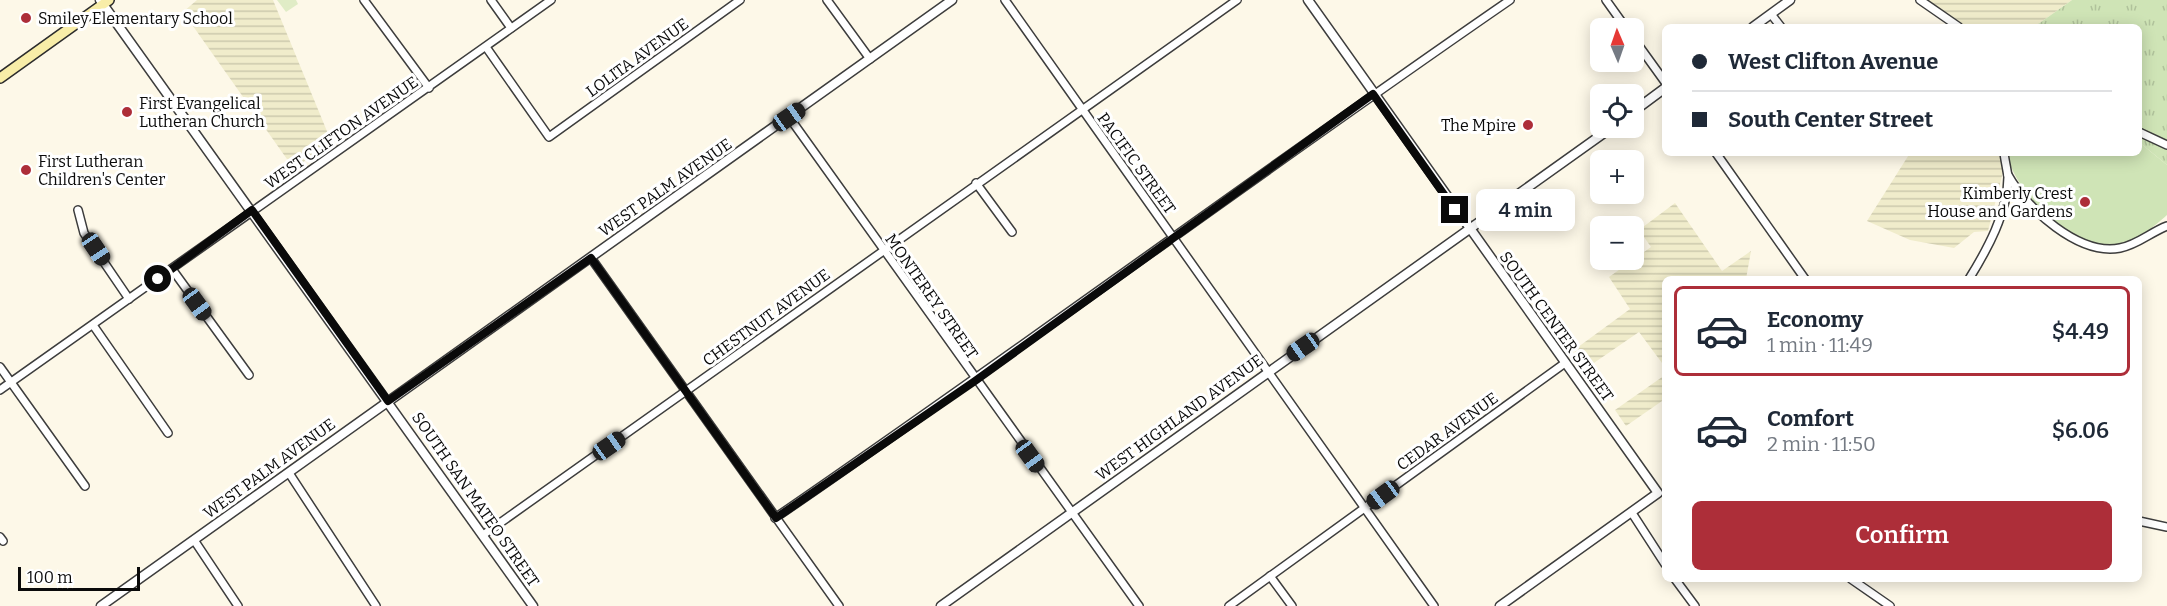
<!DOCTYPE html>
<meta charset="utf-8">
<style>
:root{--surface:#fff;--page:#f6f6f7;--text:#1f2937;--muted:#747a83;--line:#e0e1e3;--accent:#ad2e39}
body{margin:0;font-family:Bitter,serif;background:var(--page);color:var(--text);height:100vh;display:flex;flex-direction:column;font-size:22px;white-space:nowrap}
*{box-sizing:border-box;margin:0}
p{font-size:20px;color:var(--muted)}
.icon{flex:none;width:33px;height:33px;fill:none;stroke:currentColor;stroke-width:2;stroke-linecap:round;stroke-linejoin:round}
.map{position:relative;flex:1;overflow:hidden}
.sheet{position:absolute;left:1662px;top:276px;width:480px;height:306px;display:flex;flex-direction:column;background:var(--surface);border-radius:9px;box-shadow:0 3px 15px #0003}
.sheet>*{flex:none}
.top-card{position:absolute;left:1662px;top:24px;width:480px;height:132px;border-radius:9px;box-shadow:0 3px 15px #0003;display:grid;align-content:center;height:132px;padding:0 30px;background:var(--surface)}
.needle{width:39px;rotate:358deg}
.buttons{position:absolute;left:1590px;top:18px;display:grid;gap:12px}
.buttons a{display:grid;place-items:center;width:54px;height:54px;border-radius:9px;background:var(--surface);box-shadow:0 3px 15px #0003;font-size:30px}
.scale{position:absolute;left:18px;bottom:15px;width:122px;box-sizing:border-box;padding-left:6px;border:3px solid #0a0a0a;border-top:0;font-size:16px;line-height:21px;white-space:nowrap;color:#0a0a0a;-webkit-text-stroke:4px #fff;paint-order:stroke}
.end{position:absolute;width:27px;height:27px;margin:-14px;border:8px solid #0a0a0a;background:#fff;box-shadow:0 0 0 3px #fff}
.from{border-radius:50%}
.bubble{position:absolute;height:42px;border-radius:9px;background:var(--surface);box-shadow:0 3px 15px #0003;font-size:20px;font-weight:600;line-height:42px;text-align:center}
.car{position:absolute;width:18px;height:36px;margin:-18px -9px;border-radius:8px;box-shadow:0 0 4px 2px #0007;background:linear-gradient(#222 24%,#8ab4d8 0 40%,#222 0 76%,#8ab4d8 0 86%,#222 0)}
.top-card b{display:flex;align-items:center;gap:21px;height:57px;font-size:22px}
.top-card b+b{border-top:2px solid var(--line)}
.top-card i{width:15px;height:15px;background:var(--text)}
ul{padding:10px 0 0;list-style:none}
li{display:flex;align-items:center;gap:18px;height:90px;margin:0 12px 9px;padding:0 18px;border:3px solid transparent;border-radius:9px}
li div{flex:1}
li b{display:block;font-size:22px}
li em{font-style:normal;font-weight:600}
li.selected{border-color:var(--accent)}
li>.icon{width:54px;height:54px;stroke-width:1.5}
.cta{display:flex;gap:12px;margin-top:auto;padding:12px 30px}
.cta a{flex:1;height:69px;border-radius:9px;background:var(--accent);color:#fff;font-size:24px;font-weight:600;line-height:69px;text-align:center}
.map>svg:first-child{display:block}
.farmland{fill:url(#farmland-rules)}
.park{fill:url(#park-tufts)}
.garden{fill:#cfe4b6}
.pitch{fill:#e0ecc6}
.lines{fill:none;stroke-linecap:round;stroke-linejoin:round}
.minor-casing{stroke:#3d3d3d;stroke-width:10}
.tertiary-casing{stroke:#3d3d3d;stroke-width:11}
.secondary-casing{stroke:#2c2c2c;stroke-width:12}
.minor{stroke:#fff;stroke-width:7}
.tertiary{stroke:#fff;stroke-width:8}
.secondary{stroke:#f8eda8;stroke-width:9}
.route{stroke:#0a0a0a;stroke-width:8}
.poi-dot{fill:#ad2e39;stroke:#fff;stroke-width:2}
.labels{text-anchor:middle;stroke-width:6;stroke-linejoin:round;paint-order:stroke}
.poi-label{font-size:16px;fill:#0a0a0a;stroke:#fff;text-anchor:start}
.street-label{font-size:16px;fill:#0a0a0a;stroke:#fff}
</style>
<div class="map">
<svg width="2167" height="606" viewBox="0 0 2167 606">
<defs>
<pattern id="farmland-rules" width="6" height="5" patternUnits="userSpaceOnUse" patternTransform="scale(1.5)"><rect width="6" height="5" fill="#f0eccb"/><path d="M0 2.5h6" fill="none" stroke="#ccc9ad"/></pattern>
<pattern id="park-tufts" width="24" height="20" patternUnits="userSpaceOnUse" patternTransform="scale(1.5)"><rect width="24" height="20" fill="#cfe4b6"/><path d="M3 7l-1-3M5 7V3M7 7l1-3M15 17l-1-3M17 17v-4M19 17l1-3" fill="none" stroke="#b0c29b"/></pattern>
</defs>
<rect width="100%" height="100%" fill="#fdf8e8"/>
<g class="farmland">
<polygon points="197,0 273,0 331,141 294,169 183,12"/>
<polygon points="1925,0 2072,0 2034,27 1967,27"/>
<polygon points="1910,153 2001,153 2003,172 1988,231 1974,232 1954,248 1910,240 1867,221"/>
<polygon points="1675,203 1722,271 1751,251 1746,279 1665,279 1665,367 1639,332 1588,367 1574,350 1630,309 1609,277 1651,247 1639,230"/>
<polygon points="1665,375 1665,399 1626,426 1615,410"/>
</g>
<polygon class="park" points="2072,0 2167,0 2167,165 2139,142 2139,27 2034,27"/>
<path class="garden" d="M2139 142 2167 165V215C2151 229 2133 245 2111 246 2071 248 2013 191 2007 153H2139Z"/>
<polygon class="pitch" points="277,0 296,0 298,4 286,12"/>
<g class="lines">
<g class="minor-casing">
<g id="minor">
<polyline points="364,0 429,88"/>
<polyline points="491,0 511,28"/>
<polyline points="827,0 870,59"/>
<polyline points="1005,0 1434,606"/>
<polyline points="1606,0 1626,28"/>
<polyline points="1920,0 1959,27"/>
<polyline points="1771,14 1781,27"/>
<polyline points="1634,39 1665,82"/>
<polyline points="486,47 549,137 740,0"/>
<polyline points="789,117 1139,606"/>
<polyline points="2139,132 2167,145"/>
<polyline points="1716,153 1805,279"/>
<path d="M2008 175C2027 209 2079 256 2120 248 2137 245 2151 232 2167 226"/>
<polyline points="976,183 1012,232"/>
<polyline points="78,210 84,233 129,299"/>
<polyline points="591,258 839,606"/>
<polyline points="172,269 249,375"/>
<path d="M1969 279C1987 250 2008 212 2008 177 2007 169 2005 161 2004 153"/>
<polyline points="93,325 168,433"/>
<polyline points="0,367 85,486"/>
<polyline points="0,390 551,0"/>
<polyline points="289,473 376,606"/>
<polyline points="1632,513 1665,564"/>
<path d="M775 518C1023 348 1263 170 1510 0"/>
<polyline points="2139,521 2167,527"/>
<polyline points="483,535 1237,0"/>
<polyline points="0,537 3,541"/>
<polyline points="194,540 238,606"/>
<polyline points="1270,576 1292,606"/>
<polyline points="1675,579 1695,606"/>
<polyline points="1851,579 1890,606"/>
<polyline points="1229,606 1565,363"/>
</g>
</g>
<g class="tertiary-casing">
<g id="tertiary">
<polyline points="100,0 533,606"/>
<polyline points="1308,0 1658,493 1500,606"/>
<polyline points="1753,27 1790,0"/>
<polyline points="1634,111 1665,88"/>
<polyline points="101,606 952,0"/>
<polyline points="941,606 1611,128"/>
</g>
</g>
<g class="secondary-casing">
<polyline id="secondary" points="0,78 109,0"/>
</g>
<use href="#minor" class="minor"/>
<use href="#tertiary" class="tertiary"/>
<use href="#secondary" class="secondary"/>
</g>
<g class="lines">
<polyline class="route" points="158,279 252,210 388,401 591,258 776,518 975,381 1373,94 1455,210"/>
</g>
<g class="poi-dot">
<circle cx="26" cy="18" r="6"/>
<circle cx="127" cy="112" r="6"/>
<circle cx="1528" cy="125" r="6"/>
<circle cx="26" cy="170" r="6"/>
<circle cx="2085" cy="202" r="6"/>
</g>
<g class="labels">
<g class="poi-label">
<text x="38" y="24">Smiley Elementary School</text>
<text x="139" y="109">First Evangelical<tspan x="139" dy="18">Lutheran Church</tspan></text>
<text x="1516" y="131" text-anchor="end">The Mpire</text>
<text x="38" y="167">First Lutheran<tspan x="38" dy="18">Children's Center</tspan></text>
<text x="2073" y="199" text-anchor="end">Kimberly Crest<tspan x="2073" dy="18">House and Gardens</tspan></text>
</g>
<g class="street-label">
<text transform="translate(637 57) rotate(-36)" y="6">LOLITA AVENUE</text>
<text transform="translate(341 132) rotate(-35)" y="6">WEST CLIFTON AVENUE</text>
<text transform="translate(1137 163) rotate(54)" y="6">PACIFIC STREET</text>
<text transform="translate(665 187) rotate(-35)" y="6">WEST PALM AVENUE</text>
<text transform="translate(932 296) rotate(55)" y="6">MONTEREY STREET</text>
<text transform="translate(766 317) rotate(-36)" y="6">CHESTNUT AVENUE</text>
<text transform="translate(1557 326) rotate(54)" y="6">SOUTH CENTER STREET</text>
<text transform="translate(1179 417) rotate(-36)" y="6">WEST HIGHLAND AVENUE</text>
<text transform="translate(1447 431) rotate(-36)" y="6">CEDAR AVENUE</text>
<text transform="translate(269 468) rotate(-36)" y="6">WEST PALM AVENUE</text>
<text transform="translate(476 499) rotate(55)" y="6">SOUTH SAN MATEO STREET</text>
</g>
</g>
</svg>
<div class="buttons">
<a><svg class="needle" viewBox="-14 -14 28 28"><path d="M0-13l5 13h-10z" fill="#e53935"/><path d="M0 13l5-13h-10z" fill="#747a83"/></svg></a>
<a><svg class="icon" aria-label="locate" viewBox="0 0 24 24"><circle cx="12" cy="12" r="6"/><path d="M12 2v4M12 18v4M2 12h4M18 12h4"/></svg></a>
<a>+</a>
<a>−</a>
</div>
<div class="scale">100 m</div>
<i class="end from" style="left:158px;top:279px"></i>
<i class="end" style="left:1455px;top:210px"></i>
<div class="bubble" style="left:1476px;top:189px;width:99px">4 min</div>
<i class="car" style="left:789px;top:117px;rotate:55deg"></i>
<i class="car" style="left:96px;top:249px;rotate:146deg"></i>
<i class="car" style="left:197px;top:304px;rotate:144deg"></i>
<i class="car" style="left:1303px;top:347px;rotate:235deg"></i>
<i class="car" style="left:609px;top:446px;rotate:55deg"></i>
<i class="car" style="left:1030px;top:456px;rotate:144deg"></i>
<i class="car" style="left:1383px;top:495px;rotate:234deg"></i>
<div class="top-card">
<b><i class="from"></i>West Clifton Avenue</b>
<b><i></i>South Center Street</b>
</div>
<section class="sheet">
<ul>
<li class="selected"><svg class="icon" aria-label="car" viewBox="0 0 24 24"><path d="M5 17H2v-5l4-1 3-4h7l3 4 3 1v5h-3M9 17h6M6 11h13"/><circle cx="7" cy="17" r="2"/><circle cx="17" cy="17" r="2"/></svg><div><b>Economy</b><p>1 min · 11:49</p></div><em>$4.49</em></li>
<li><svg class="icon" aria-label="car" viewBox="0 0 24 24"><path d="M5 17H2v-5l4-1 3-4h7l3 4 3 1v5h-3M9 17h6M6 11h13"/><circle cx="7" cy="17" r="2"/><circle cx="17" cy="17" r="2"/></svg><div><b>Comfort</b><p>2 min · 11:50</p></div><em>$6.06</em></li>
</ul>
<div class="cta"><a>Confirm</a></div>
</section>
</div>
